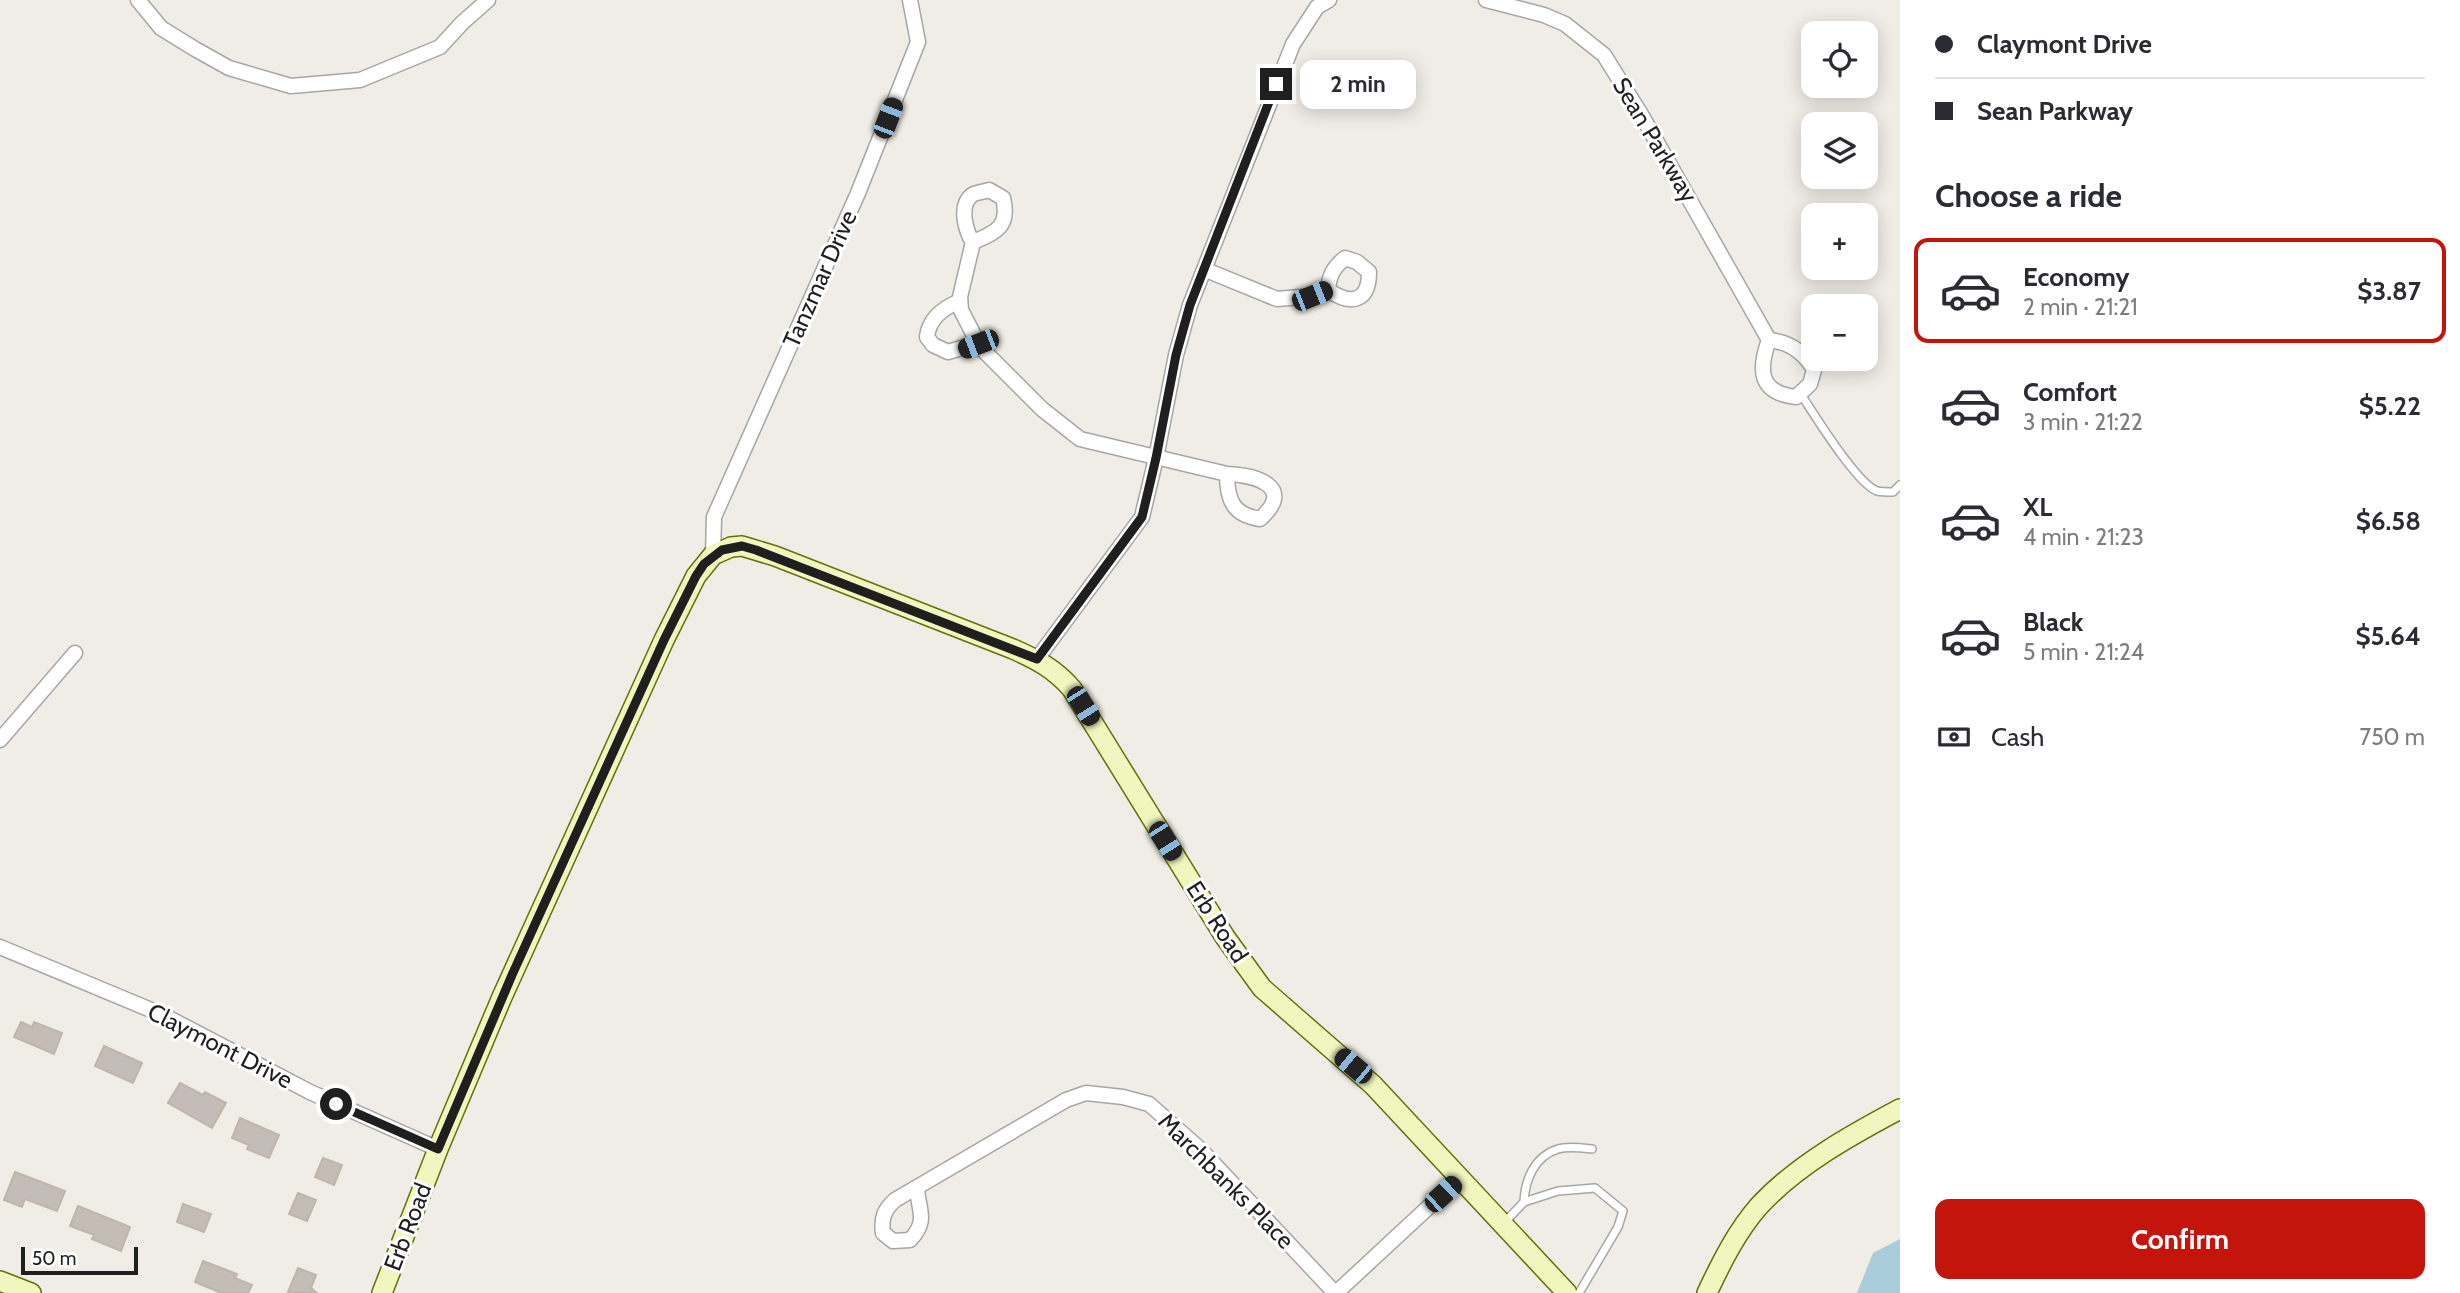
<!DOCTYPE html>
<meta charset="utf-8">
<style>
:root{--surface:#fff;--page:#f7f7f7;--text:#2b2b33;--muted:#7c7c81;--line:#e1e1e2;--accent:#c3150c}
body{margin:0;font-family:Cabin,sans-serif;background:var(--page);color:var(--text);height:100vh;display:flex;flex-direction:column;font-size:26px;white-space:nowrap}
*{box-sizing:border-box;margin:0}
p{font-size:23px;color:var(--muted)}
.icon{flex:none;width:38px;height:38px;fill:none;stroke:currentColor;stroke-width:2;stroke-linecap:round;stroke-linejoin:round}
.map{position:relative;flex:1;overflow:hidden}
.side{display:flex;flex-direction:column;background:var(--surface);width:560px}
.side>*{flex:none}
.banner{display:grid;align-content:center;height:154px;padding:0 35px;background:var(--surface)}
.buttons{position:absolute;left:1801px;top:21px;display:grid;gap:14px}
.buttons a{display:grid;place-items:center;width:77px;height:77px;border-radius:14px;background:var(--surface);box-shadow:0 4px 18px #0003;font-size:35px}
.scale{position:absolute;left:21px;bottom:18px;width:117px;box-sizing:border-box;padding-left:7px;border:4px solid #1f1f1f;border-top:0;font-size:19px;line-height:24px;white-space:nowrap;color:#1f1f1f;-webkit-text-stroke:5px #fff;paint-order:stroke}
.end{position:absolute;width:32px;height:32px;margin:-16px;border:9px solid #1f1f1f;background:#fff;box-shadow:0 0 0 4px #fff}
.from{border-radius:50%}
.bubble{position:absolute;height:49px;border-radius:14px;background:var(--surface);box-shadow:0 4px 18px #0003;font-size:23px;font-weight:700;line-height:49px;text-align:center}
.car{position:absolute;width:21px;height:42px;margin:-21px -10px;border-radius:9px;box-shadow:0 0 5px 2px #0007;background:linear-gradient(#222 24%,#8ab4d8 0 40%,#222 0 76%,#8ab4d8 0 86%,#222 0)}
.banner b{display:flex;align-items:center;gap:24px;height:66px;font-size:26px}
.banner b+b{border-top:2px solid var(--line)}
.banner i{width:18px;height:18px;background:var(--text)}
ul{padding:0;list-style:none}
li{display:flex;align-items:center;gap:21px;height:105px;margin:0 14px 10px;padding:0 21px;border:4px solid transparent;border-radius:14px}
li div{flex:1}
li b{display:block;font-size:26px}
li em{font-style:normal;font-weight:700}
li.current{border-color:var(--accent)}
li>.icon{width:63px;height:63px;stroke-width:1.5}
h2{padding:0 35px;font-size:32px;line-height:84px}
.pay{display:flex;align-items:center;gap:18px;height:77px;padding:0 35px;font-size:26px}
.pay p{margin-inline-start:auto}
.button{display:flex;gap:14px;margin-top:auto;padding:14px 35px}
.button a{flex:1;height:80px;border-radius:14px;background:var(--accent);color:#fff;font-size:28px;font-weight:700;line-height:80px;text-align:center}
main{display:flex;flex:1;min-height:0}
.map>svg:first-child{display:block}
.water{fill:#a9cdda}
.building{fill:#c4bcb6;stroke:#c0b5a9;stroke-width:2}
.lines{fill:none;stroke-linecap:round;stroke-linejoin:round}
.lane-casing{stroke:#a6a6a6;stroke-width:10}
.street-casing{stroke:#a6a6a6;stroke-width:17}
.secondary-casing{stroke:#61720b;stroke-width:22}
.lane{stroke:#fff;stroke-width:7}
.street{stroke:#fff;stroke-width:14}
.secondary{stroke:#f0f6be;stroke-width:19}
.route{stroke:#1f1f1f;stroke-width:9}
.labels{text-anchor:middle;stroke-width:6;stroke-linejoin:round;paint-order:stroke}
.street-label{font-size:24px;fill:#1f1f1f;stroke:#fff}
</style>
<main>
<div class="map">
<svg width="1900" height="1293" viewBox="0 0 1900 1293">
<rect width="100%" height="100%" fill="#f0ede6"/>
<polygon class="water" points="1900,1239 1900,1293 1857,1293 1873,1253"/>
<g class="building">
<polygon points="21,1022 32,1027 34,1022 62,1033 54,1054 14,1037"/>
<polygon points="104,1046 142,1063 133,1083 95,1066"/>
<polygon points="180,1083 203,1095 205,1092 226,1103 212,1128 168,1103"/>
<polygon points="240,1118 279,1135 269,1158 247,1149 249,1145 232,1138"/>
<polygon points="323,1158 342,1165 334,1185 315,1177"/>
<polygon points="15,1172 65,1191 57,1211 25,1199 22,1207 4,1200"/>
<polygon points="298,1193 316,1200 307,1221 289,1214"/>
<polygon points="183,1204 211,1214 204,1232 177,1222"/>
<polygon points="78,1206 130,1227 121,1251 92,1239 94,1235 70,1226"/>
<polygon points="203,1261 237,1274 235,1278 252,1285 248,1293 221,1293 195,1282"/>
<polygon points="298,1268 316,1275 311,1288 317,1293 288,1292"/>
</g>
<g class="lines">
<g class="lane-casing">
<g id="lane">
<path d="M1800 393C1814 414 1856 483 1877 491 1882 492 1889 492 1893 492L1900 485"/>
<path d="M1524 1202C1525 1179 1535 1156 1558 1149 1568 1146 1582 1148 1592 1149"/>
<polyline points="1505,1222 1524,1202 1558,1191 1595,1188 1623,1211 1618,1227 1579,1293"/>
</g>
</g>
<g class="street-casing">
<g id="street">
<polyline points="138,0 161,28 195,49 229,68 291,86 360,80 440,47 462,23 488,0"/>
<polyline points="1486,0 1544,15 1565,24 1604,55 1642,116 1769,340"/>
<path d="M973 243C966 231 958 206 972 195 976 192 984 192 989 190L1003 198C1010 226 997 232 973 242L960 297 961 310 980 347 1042 409 1080 439 1227 474C1227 500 1233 515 1260 519 1296 487 1256 475 1227 474"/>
<path d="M1206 270 1277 299 1312 296 1328 290C1350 305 1369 303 1369 272L1357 262 1345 258C1334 267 1329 275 1328 290"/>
<path d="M960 301C943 308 929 318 927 337L933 345 948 352 978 343"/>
<path d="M1769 340C1790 342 1804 352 1814 370L1810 384 1796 397C1759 393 1758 370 1769 340Z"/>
<polyline points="713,555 714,517 858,193 918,42 910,0"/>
<polyline points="1037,659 1142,517 1156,458 1176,355 1190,305 1293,44 1317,7 1329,0"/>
<polyline points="0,740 75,653"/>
<polyline points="0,947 163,1015 310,1092 438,1149"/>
<path d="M917 1189C919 1212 928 1221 910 1240L893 1241 883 1233C881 1218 884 1210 895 1200L1066 1100 1086 1093 1123 1097 1149 1104 1200 1149 1335 1293"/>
<polyline points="1336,1293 1461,1177"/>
</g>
</g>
<g class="secondary-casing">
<g id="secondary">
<polyline points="0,1281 31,1293"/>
<path d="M382 1293 438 1149 502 997 664 640 696 576 713 555 731 547 742 546 775 556 1013 649C1036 659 1055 669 1072 689L1225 937 1262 988 1373 1085 1567 1293"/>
<path d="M1707 1293C1721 1263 1737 1231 1759 1206 1797 1165 1851 1135 1900 1109"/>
</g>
</g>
<use href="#lane" class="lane"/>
<use href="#street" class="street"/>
<use href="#secondary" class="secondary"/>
</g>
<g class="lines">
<polyline class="route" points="336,1104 438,1149 512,975 664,640 696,576 704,564 722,550 742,546 756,550 1037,659 1142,517 1156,458 1176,355 1190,305 1276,84"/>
</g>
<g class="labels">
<g class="street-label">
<text transform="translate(1655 140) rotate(59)" y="8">Sean Parkway</text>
<text transform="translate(820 279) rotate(-66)" y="8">Tanzmar Drive</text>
<text transform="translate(1217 922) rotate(57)" y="8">Erb Road</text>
<text transform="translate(220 1046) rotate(27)" y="8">Claymont Drive</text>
<text transform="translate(1226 1181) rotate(45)" y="8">Marchbanks Place</text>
<text transform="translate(408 1227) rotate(-69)" y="8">Erb Road</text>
</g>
</g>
</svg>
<div class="buttons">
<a><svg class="icon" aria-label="locate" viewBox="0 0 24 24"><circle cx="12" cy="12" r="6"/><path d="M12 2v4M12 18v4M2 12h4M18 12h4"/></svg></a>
<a><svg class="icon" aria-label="layers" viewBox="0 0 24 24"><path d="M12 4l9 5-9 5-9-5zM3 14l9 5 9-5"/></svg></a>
<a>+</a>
<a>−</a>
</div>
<div class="scale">50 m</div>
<i class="end from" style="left:336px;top:1104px"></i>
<i class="end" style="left:1276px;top:84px"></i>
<div class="bubble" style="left:1300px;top:60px;width:116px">2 min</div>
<i class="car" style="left:888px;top:118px;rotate:21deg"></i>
<i class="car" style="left:1312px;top:296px;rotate:68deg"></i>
<i class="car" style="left:978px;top:344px;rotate:249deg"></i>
<i class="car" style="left:1083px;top:706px;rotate:148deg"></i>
<i class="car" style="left:1165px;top:841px;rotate:148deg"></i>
<i class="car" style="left:1353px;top:1066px;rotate:310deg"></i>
<i class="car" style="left:1443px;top:1194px;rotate:47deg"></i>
</div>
<section class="side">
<div class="banner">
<b><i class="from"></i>Claymont Drive</b>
<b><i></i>Sean Parkway</b>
</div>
<h2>Choose a ride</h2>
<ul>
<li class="current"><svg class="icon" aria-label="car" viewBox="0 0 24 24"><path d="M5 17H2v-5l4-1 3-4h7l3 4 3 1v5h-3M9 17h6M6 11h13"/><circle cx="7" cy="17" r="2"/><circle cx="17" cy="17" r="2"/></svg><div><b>Economy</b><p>2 min · 21:21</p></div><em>$3.87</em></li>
<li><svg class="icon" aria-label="car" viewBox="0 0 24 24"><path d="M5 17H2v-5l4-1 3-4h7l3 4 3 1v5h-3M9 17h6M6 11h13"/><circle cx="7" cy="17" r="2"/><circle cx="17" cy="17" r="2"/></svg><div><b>Comfort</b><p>3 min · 21:22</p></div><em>$5.22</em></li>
<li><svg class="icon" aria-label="car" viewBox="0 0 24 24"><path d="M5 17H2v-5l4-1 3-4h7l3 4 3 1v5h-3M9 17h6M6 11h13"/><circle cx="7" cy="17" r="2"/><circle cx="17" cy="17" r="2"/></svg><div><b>XL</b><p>4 min · 21:23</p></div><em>$6.58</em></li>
<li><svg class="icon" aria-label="car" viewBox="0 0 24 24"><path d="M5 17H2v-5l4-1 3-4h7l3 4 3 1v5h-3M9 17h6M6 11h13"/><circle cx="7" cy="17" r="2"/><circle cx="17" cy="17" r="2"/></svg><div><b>Black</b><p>5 min · 21:24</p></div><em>$5.64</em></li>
</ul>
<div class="pay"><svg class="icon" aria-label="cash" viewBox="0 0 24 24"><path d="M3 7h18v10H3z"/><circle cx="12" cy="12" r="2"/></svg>Cash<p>750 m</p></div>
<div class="button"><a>Confirm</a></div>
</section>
</main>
